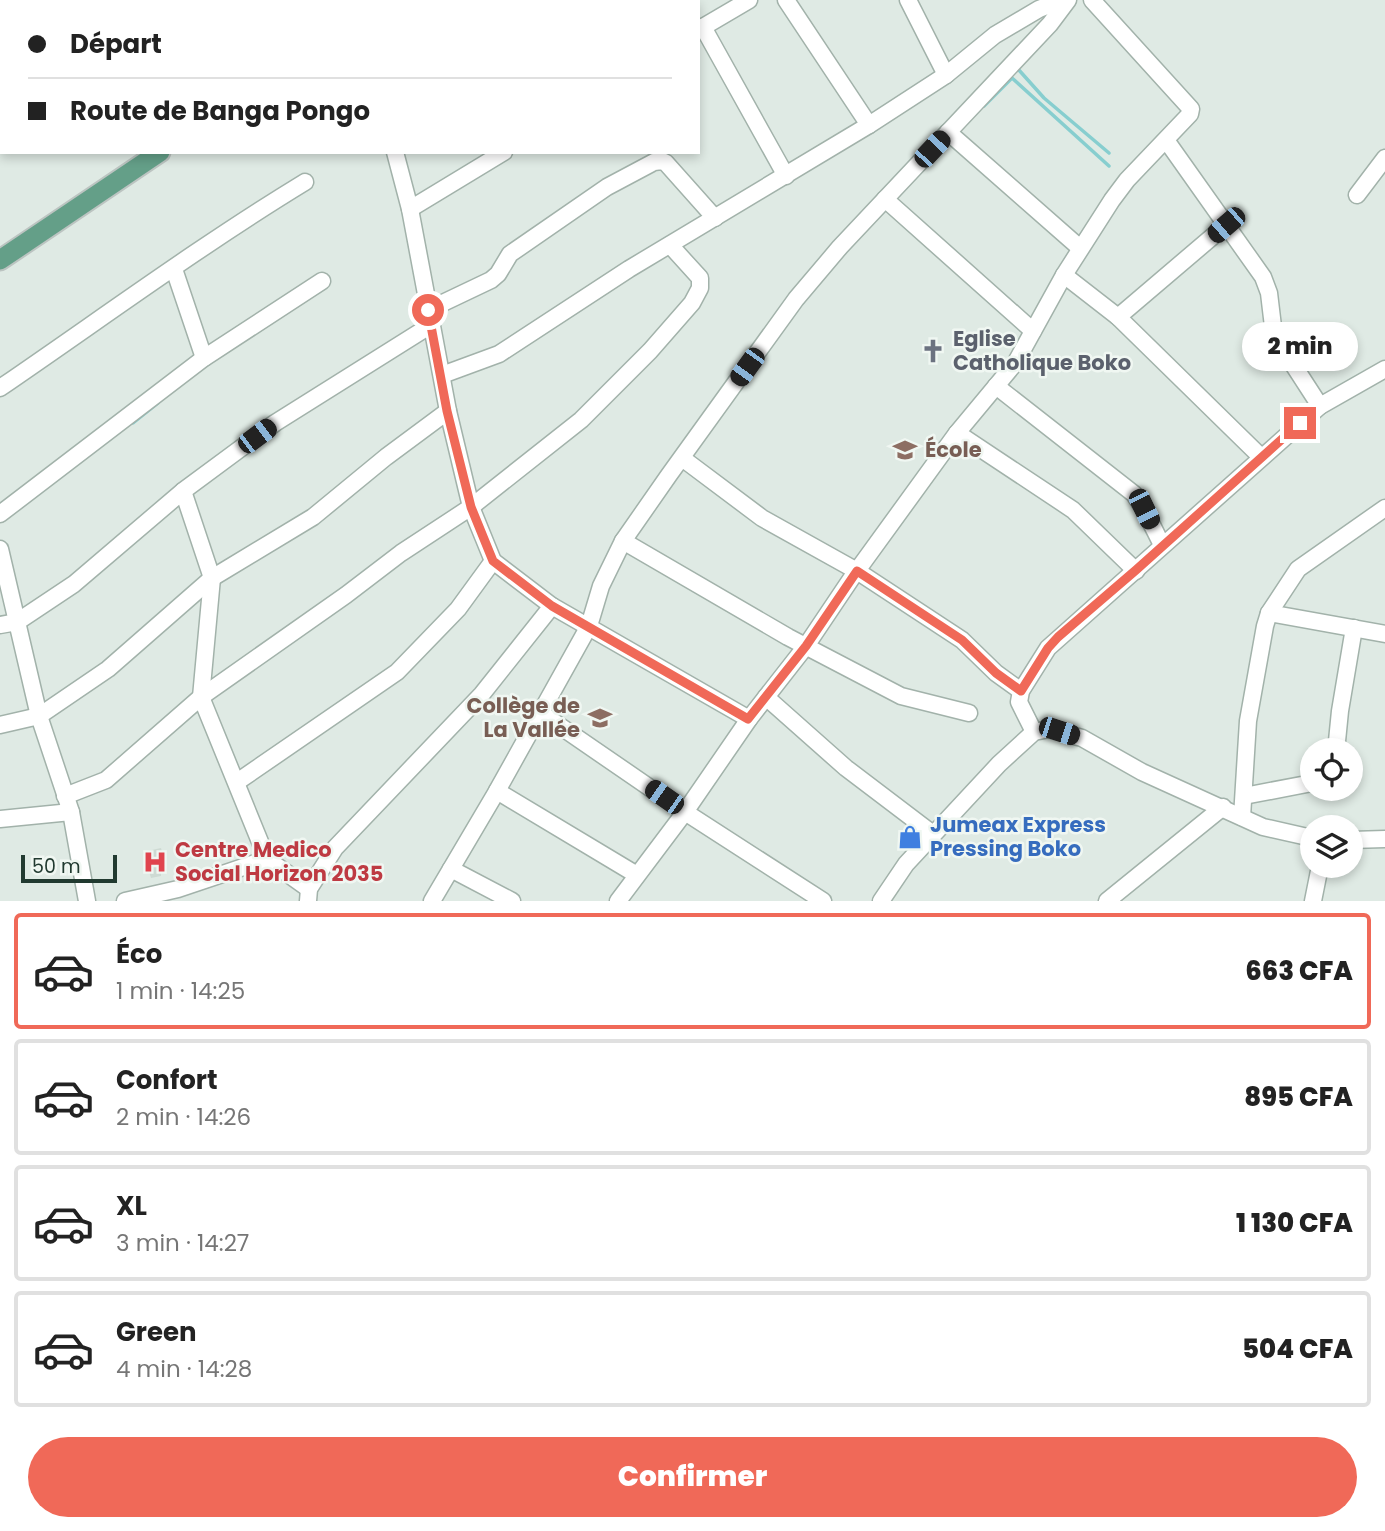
<!DOCTYPE html>
<html lang="fr">
<meta charset="utf-8">
<style>
:root{--surface:#fff;--page:#f2f2f2;--text:#222;--muted:#767676;--line:#e0e0e0;--accent:#f06958}
body{margin:0;font-family:Poppins,sans-serif;background:var(--page);color:var(--text);height:100vh;display:flex;flex-direction:column;font-size:26px;white-space:nowrap}
*{box-sizing:border-box;margin:0}
p{font-size:23px;color:var(--muted)}
.icon{flex:none;width:38px;height:38px;fill:none;stroke:currentColor;stroke-width:2;stroke-linecap:round;stroke-linejoin:round}
.map{position:relative;height:901px;overflow:hidden}
.panel{display:flex;flex-direction:column;background:var(--surface);flex:1}
.panel>*{flex:none}
.top-card{position:absolute;left:0px;top:0px;width:700px;height:154px;box-shadow:0 4px 10px #0003;display:grid;align-content:center;height:154px;padding:0 28px;background:var(--surface)}
.buttons{position:absolute;left:1300px;top:738px;display:grid;gap:14px}
.buttons a{display:grid;place-items:center;width:63px;height:63px;border-radius:50%;background:var(--surface);box-shadow:0 4px 10px #0003;font-size:35px}
.scale{position:absolute;left:21px;bottom:18px;width:96px;box-sizing:border-box;padding-left:7px;border:4px solid #213a30;border-top:0;font-size:19px;line-height:24px;white-space:nowrap;color:#213a30;-webkit-text-stroke:5px #f0f7f2;paint-order:stroke}
.end{position:absolute;width:32px;height:32px;margin:-16px;border:9px solid #f06958;background:#fff;box-shadow:0 0 0 4px #fff}
.from{border-radius:50%}
.bubble{position:absolute;height:49px;border-radius:24px;background:var(--surface);box-shadow:0 4px 10px #0003;font-size:23px;font-weight:800;line-height:49px;text-align:center}
.car{position:absolute;width:21px;height:42px;margin:-21px -10px;border-radius:9px;box-shadow:0 0 5px 2px #0007;background:linear-gradient(#222 24%,#8ab4d8 0 40%,#222 0 76%,#8ab4d8 0 86%,#222 0)}
.top-card b{display:flex;align-items:center;gap:24px;height:66px;font-size:26px}
.top-card b+b{border-top:2px solid var(--line)}
.top-card i{width:18px;height:18px;background:var(--text)}
ul{padding:12px 0 0;list-style:none}
li{display:flex;align-items:center;gap:21px;height:116px;margin:0 14px 10px;padding:0 14px;border:4px solid var(--line);border-radius:7px}
li div{flex:1}
li b{display:block;font-size:26px}
li em{font-style:normal;font-weight:800}
li.on{border-color:var(--accent)}
li>.icon{width:63px;height:63px;stroke-width:1.5}
.action{display:flex;gap:14px;margin-top:auto;padding:14px 28px}
.action a{flex:1;height:80px;border-radius:42px;background:var(--accent);color:#fff;font-size:28px;font-weight:800;line-height:80px;text-align:center}
.map>svg:first-child{display:block}
.built{fill:#cedad3}
.lines{fill:none;stroke-linecap:round;stroke-linejoin:round}
.stream{stroke:#87cecf;stroke-width:3.5}
.minor-casing{stroke:#a2b2aa;stroke-width:19}
.major-casing{stroke:#bcc4c1;stroke-width:23}
.minor{stroke:#fff;stroke-width:16}
.major{stroke:#649f88;stroke-width:19}
.route{stroke:#f06958;stroke-width:9}
.labels{text-anchor:middle;stroke-width:5;stroke-linejoin:round;paint-order:stroke}
.worship-label{font-size:21px;font-weight:bold;fill:#5b616d;stroke:#f0f7f2;text-anchor:start}
.education-label{font-size:21px;font-weight:bold;fill:#785e54;stroke:#f0f7f2;text-anchor:start}
.shop-label{font-size:21px;font-weight:bold;fill:#366cbe;stroke:#f0f7f2;text-anchor:start}
.health-label{font-size:21px;font-weight:bold;fill:#be3a42;stroke:#f0f7f2;text-anchor:start}
</style>
<div class="map">
<svg width="1385" height="901" viewBox="0 0 1385 901">
<rect width="100%" height="100%" fill="#dfeae4"/>
<polygon class="built" points="161,848 167,871 161,872 161,876 151,878 143,852"/>
<g class="lines">
<g class="stream">
<polyline points="1018,69 1044,98 1109,153"/>
<polyline points="984,106 1012,78 1109,166"/>
<polyline points="133,423 158,403"/>
</g>
<g class="minor-casing">
<g id="minor">
<polyline points="83,0 85,2"/>
<polyline points="312,0 313,2"/>
<polyline points="786,0 869,125"/>
<polyline points="908,0 946,75"/>
<polyline points="605,2 610,0"/>
<polyline points="703,27 786,176"/>
<polyline points="698,30 749,0"/>
<polyline points="0,112 2,111"/>
<polyline points="948,132 1080,248"/>
<polyline points="1166,140 1263,277 1269,293 1274,335 1320,406"/>
<polyline points="395,152 410,209 448,411 471,507 493,561 552,606 749,719"/>
<polyline points="1357,195 1385,158"/>
<polyline points="885,199 1033,331"/>
<polyline points="410,209 504,152"/>
<polyline points="174,269 204,358"/>
<polyline points="1064,275 1118,317 1261,457"/>
<polyline points="428,310 491,280 498,274 510,254 607,187 654,162 662,161 666,163 715,218"/>
<polyline points="1118,317 1226,225"/>
<polyline points="442,375 499,354 629,269 869,125 946,75 995,35 1039,9 1061,0"/>
<polyline points="996,386 1134,494 1144,509 1162,545"/>
<path d="M0 388C101 319 200 246 305 182"/>
<polyline points="957,433 1073,510 1136,571"/>
<polyline points="682,458 762,518 857,571 962,640 996,673 1021,691"/>
<polyline points="183,491 212,578 201,697 267,859 309,889"/>
<polyline points="0,514 204,358 322,281"/>
<polyline points="623,541 788,637 901,696 969,713"/>
<polyline points="0,549 39,716 71,812 87,901"/>
<polyline points="1269,613 1385,634"/>
<polyline points="0,625 17,622 74,584 183,491 275,423 431,325"/>
<polyline points="766,697 846,768 933,834"/>
<polyline points="541,713 685,812 823,901"/>
<polyline points="0,725 39,716 108,669 212,578 313,517 386,457 448,411"/>
<polyline points="1034,732 1019,702 1021,691 1048,648 1320,406 1385,369"/>
<polyline points="1336,751 1340,711 1354,628"/>
<polyline points="237,782 397,672 458,609 493,561"/>
<polyline points="497,791 637,875"/>
<polyline points="65,796 106,780 201,697 346,595 401,553 471,507 581,420 650,351 692,303 700,288 700,278 670,245"/>
<polyline points="1244,796 1312,783"/>
<polyline points="1242,817 1248,721 1265,626 1269,613 1298,569 1385,508"/>
<polyline points="0,819 71,812"/>
<polyline points="1351,840 1385,839"/>
<polyline points="451,869 512,901"/>
<polyline points="125,901 178,889 267,859"/>
<polyline points="308,901 309,889 335,848 482,694 552,606"/>
<polyline points="432,901 497,791 589,626 601,586 623,541 669,475 796,299 840,247 1050,24 1068,0"/>
<polyline points="618,901 685,812 749,719 806,646 851,579 957,433 1016,362 1064,275 1112,200 1127,180 1190,114 1191,109 1092,0"/>
<polyline points="881,901 906,864 999,764 1034,732 1049,729 1082,738 1142,772 1263,827 1312,838"/>
<polyline points="1107,901 1223,807"/>
<polyline points="1313,901 1320,866"/>
</g>
</g>
<g class="major-casing">
<g id="major">
<polyline points="382,2 385,0"/>
<polyline points="0,260 160,152"/>
</g>
</g>
<use href="#minor" class="minor"/>
<use href="#major" class="major"/>
</g>
<g class="lines">
<polyline class="route" points="428,310 447,411 471,507 493,561 552,606 748,719 806,646 857,571 962,640 996,673 1021,691 1048,648 1058,637 1136,570 1300,423"/>
</g>
<defs>
<g id="church-bare" transform="scale(1.89)"><path d="M-1.2-6h2.4v3.5h3.3v2.4h-3.3V6h-2.4V-.1h-3.3v-2.4h3.3Z" fill="#6b7280" stroke="#f0f7f2" stroke-width="2.5" paint-order="stroke"/></g>
<g id="school-bare" transform="scale(1.89)"><path d="M0-5L7-2L0 1L-7-2ZM-4 1L0 2.5L4 1V4Q0 6-4 4Z" fill="#8d6e63" stroke="#f0f7f2" stroke-width="2.5" paint-order="stroke"/></g>
<g id="shop-bare" transform="scale(1.89)"><path d="M-5-2.5h2.3a2.7 3.5 0 0 1 5.4 0H5L5.5 6h-11ZM-1.5-2.5h3a1.5 2.3 0 0 0-3 0Z" fill="#3f7fe0" stroke="#f0f7f2" stroke-width="2.5" paint-order="stroke"/></g>
<g id="hospital-bare" transform="scale(1.89)"><path d="M-5-5h3v3.5h4V-5h3V5h-3V1.5h-4V5h-3Z" fill="#e0444e" stroke="#f0f7f2" stroke-width="2.5" paint-order="stroke"/></g>
</defs>
<g fill-rule="evenodd">
<use href="#church-bare" x="933" y="351"/>
<use href="#school-bare" x="905" y="450"/>
<use href="#school-bare" x="600" y="718"/>
<use href="#shop-bare" x="910" y="837"/>
<use href="#hospital-bare" x="155" y="862"/>
</g>
<g class="labels">
<g class="worship-label">
<text x="953" y="346">Eglise<tspan x="953" dy="24">Catholique Boko</tspan></text>
</g>
<g class="education-label">
<text x="925" y="457">École</text>
<text x="580" y="713" text-anchor="end">Collège de<tspan x="580" dy="24">La Vallée</tspan></text>
</g>
<g class="shop-label">
<text x="930" y="832">Jumeax Express<tspan x="930" dy="24">Pressing Boko</tspan></text>
</g>
<g class="health-label">
<text x="175" y="857">Centre Medico<tspan x="175" dy="24">Social Horizon 2035</tspan></text>
</g>
</g>
</svg>
<div class="buttons">
<a><svg class="icon" aria-label="locate" viewBox="0 0 24 24"><circle cx="12" cy="12" r="6"/><path d="M12 2v4M12 18v4M2 12h4M18 12h4"/></svg></a>
<a><svg class="icon" aria-label="layers" viewBox="0 0 24 24"><path d="M12 4l9 5-9 5-9-5zM3 14l9 5 9-5"/></svg></a>
</div>
<div class="scale">50 m</div>
<i class="end from" style="left:428px;top:310px"></i>
<i class="end" style="left:1300px;top:423px"></i>
<div class="bubble" style="left:1242px;top:322px;width:116px">2 min</div>
<i class="car" style="left:932px;top:149px;rotate:43deg"></i>
<i class="car" style="left:1226px;top:225px;rotate:229deg"></i>
<i class="car" style="left:747px;top:367px;rotate:216deg"></i>
<i class="car" style="left:257px;top:436px;rotate:53deg"></i>
<i class="car" style="left:1144px;top:509px;rotate:154deg"></i>
<i class="car" style="left:1059px;top:731px;rotate:108deg"></i>
<i class="car" style="left:664px;top:797px;rotate:305deg"></i>
<div class="top-card">
<b><i class="from"></i>Départ</b>
<b><i></i>Route de Banga Pongo</b>
</div>
</div>
<section class="panel">
<ul>
<li class="on"><svg class="icon" aria-label="car" viewBox="0 0 24 24"><path d="M5 17H2v-5l4-1 3-4h7l3 4 3 1v5h-3M9 17h6M6 11h13"/><circle cx="7" cy="17" r="2"/><circle cx="17" cy="17" r="2"/></svg><div><b>Éco</b><p>1 min · 14:25</p></div><em>663 CFA</em></li>
<li><svg class="icon" aria-label="car" viewBox="0 0 24 24"><path d="M5 17H2v-5l4-1 3-4h7l3 4 3 1v5h-3M9 17h6M6 11h13"/><circle cx="7" cy="17" r="2"/><circle cx="17" cy="17" r="2"/></svg><div><b>Confort</b><p>2 min · 14:26</p></div><em>895 CFA</em></li>
<li><svg class="icon" aria-label="car" viewBox="0 0 24 24"><path d="M5 17H2v-5l4-1 3-4h7l3 4 3 1v5h-3M9 17h6M6 11h13"/><circle cx="7" cy="17" r="2"/><circle cx="17" cy="17" r="2"/></svg><div><b>XL</b><p>3 min · 14:27</p></div><em>1 130 CFA</em></li>
<li><svg class="icon" aria-label="car" viewBox="0 0 24 24"><path d="M5 17H2v-5l4-1 3-4h7l3 4 3 1v5h-3M9 17h6M6 11h13"/><circle cx="7" cy="17" r="2"/><circle cx="17" cy="17" r="2"/></svg><div><b>Green</b><p>4 min · 14:28</p></div><em>504 CFA</em></li>
</ul>
<div class="action"><a>Confirmer</a></div>
</section>
